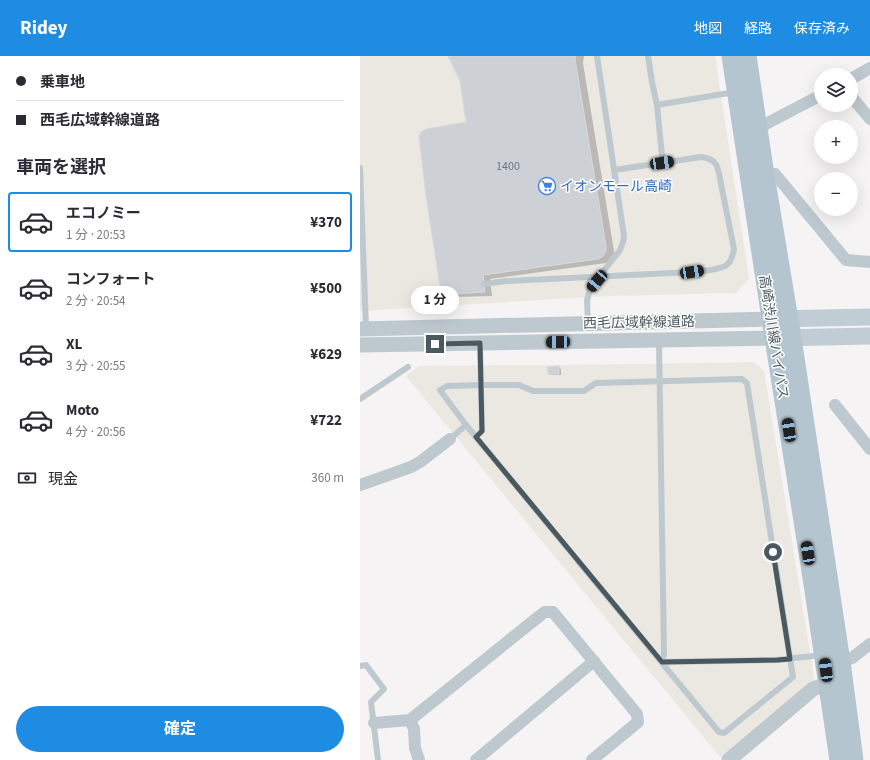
<!DOCTYPE html>
<html lang="ja">
<meta charset="utf-8">
<style>
:root{--surface:#fff;--page:#f2f2f3;--text:#2b2b33;--muted:#7c7c81;--line:#e1e1e2;--accent:#1e8ce3}
body{margin:0;font-family:"Source Sans 3","Noto Sans JP",sans-serif;background:var(--page);color:var(--text);height:100vh;display:flex;flex-direction:column;font-size:15px;white-space:nowrap}
*{box-sizing:border-box;margin:0}
p{font-size:13px;color:var(--muted)}
.icon{flex:none;width:22px;height:22px;fill:none;stroke:currentColor;stroke-width:2;stroke-linecap:round;stroke-linejoin:round}
.map{position:relative;flex:1;overflow:hidden}
.drawer{display:flex;flex-direction:column;background:var(--surface);width:360px}
.drawer>*{flex:none}
.top-card{display:grid;align-content:center;height:88px;padding:0 16px;background:var(--surface)}
.tools{position:absolute;left:454px;top:12px;display:grid;gap:8px}
.tools a{display:grid;place-items:center;width:44px;height:44px;border-radius:50%;background:var(--surface);box-shadow:0 4px 16px #0002;font-size:20px}
.end{position:absolute;width:18px;height:18px;margin:-9px;border:5px solid #4a5960;background:#fff;box-shadow:0 0 0 2px #fff}
.from{border-radius:50%}
.bubble{position:absolute;height:28px;border-radius:14px;background:var(--surface);box-shadow:0 4px 16px #0002;font-size:13px;font-weight:700;line-height:28px;text-align:center}
.car{position:absolute;width:12px;height:24px;margin:-12px -6px;border-radius:5px;box-shadow:0 0 3px 1px #0007;background:linear-gradient(#222 24%,#8ab4d8 0 40%,#222 0 76%,#8ab4d8 0 86%,#222 0)}
.top-card b{display:flex;align-items:center;gap:14px;height:38px;font-size:15px}
.top-card b+b{border-top:1px solid var(--line)}
.top-card i{width:10px;height:10px;background:var(--text)}
ul{padding:0;list-style:none}
li{display:flex;align-items:center;gap:12px;height:60px;margin:0 8px 6px;padding:0 8px;border:2px solid transparent;border-radius:4px}
li div{flex:1}
li b{display:block;font-size:15px}
li em{font-style:normal;font-weight:700}
li.on{border-color:var(--accent)}
li>.icon{width:36px;height:36px;stroke-width:1.5}
h2{padding:0 16px;font-size:18px;line-height:48px}
.pay{display:flex;align-items:center;gap:10px;height:44px;padding:0 16px;font-size:15px}
.pay p{margin-inline-start:auto}
.button{display:flex;gap:8px;margin-top:auto;padding:8px 16px}
.button a{flex:1;height:46px;border-radius:24px;background:var(--accent);color:#fff;font-size:16px;font-weight:700;line-height:46px;text-align:center}
header{display:flex;align-items:center;gap:24px;box-sizing:border-box;height:56px;padding:0 20px;background:var(--accent);color:#fff}
header strong{font-size:19px}
nav{display:flex;gap:22px;margin-inline-start:auto;font-size:14px}
main{display:flex;flex:1;min-height:0}
.map>svg:first-child{display:block}
.commercial{fill:#ebe7e1}
.shadow{fill:#0003}
.building{fill:#cdd1d5;stroke:#d7dade}
.lines{fill:none;stroke-linecap:round;stroke-linejoin:round}
.service{stroke:#bec9cf;stroke-width:6}
.minor{stroke:#bec9cf;stroke-width:12}
.tertiary{stroke:#bec9cf;stroke-width:15}
.secondary{stroke:#c1cdd5;stroke-width:17}
.primary{stroke:#b4c5d0;stroke-width:19}
.service-bridge{stroke:#bec9cf;stroke-width:6}
.route{stroke:#4a5960;stroke-width:5}
.labels{text-anchor:middle;stroke-width:3;stroke-linejoin:round;paint-order:stroke}
.number-label{font-size:12px;fill:#6b777d}
.shop-label{font-size:14px;fill:#366cbe;stroke:#fff;text-anchor:start}
.street-label{font-size:14px;fill:#4a5960;stroke:#fff}
</style>
<header>
<strong>Ridey</strong>
<nav><a>地図</a><a>経路</a><a>保存済み</a></nav>
</header>
<main>
<section class="drawer">
<div class="top-card">
<b><i class="from"></i>乗車地</b>
<b><i></i>西毛広域幹線道路</b>
</div>
<h2>車両を選択</h2>
<ul>
<li class="on"><svg class="icon" aria-label="car" viewBox="0 0 24 24"><path d="M5 17H2v-5l4-1 3-4h7l3 4 3 1v5h-3M9 17h6M6 11h13"/><circle cx="7" cy="17" r="2"/><circle cx="17" cy="17" r="2"/></svg><div><b>エコノミー</b><p>1 分 · 20:53</p></div><em>¥370</em></li>
<li><svg class="icon" aria-label="car" viewBox="0 0 24 24"><path d="M5 17H2v-5l4-1 3-4h7l3 4 3 1v5h-3M9 17h6M6 11h13"/><circle cx="7" cy="17" r="2"/><circle cx="17" cy="17" r="2"/></svg><div><b>コンフォート</b><p>2 分 · 20:54</p></div><em>¥500</em></li>
<li><svg class="icon" aria-label="car" viewBox="0 0 24 24"><path d="M5 17H2v-5l4-1 3-4h7l3 4 3 1v5h-3M9 17h6M6 11h13"/><circle cx="7" cy="17" r="2"/><circle cx="17" cy="17" r="2"/></svg><div><b>XL</b><p>3 分 · 20:55</p></div><em>¥629</em></li>
<li><svg class="icon" aria-label="car" viewBox="0 0 24 24"><path d="M5 17H2v-5l4-1 3-4h7l3 4 3 1v5h-3M9 17h6M6 11h13"/><circle cx="7" cy="17" r="2"/><circle cx="17" cy="17" r="2"/></svg><div><b>Moto</b><p>4 分 · 20:56</p></div><em>¥722</em></li>
</ul>
<div class="pay"><svg class="icon" aria-label="cash" viewBox="0 0 24 24"><path d="M3 7h18v10H3z"/><circle cx="12" cy="12" r="2"/></svg>現金<p>360 m</p></div>
<div class="button"><a>確定</a></div>
</section>
<div class="map">
<svg width="510" height="704" viewBox="0 0 510 704">
<rect width="100%" height="100%" fill="#f5f3f3"/>
<g class="commercial">
<polygon points="0,0 355,0 389,223 376,237 248,240 0,255"/>
<polygon points="394,306 404,315 455,627 365,702 360,701 46,320 59,310 292,308"/>
</g>
<g class="shadow">
<polygon points="89,0 224,0 223,7 254,195 254,199 250,204 246,207 130,223 132,240 95,241 83,235 107,67 101,24"/>
<polygon points="199,311 201,313 201,319 191,319 189,318"/>
</g>
<g class="building">
<polygon points="88,0 216,0 215,3 246,190 246,195 243,200 238,203 123,219 125,236 92,238 86,238 83,236 80,231 66,140 59,81 61,76 66,73 106,66 100,25"/>
<polygon points="199,310 199,318 188,318 187,311"/>
</g>
<g class="lines">
<g class="service">
<polyline points="288,0 292,26 297,49 302,100 302,107"/>
<polyline points="297,49 375,36"/>
<polyline points="0,112 6,272"/>
<path d="M254 114 341 101C359 103 358 113 361 128"/>
<polyline points="228,267 227,245 230,232 260,194 263,186 264,180 237,0"/>
<polyline points="299,285 304,598 302,606"/>
<polygon points="382,323 387,327 433,621 364,677 359,676 106,369 80,334 87,330 121,329 159,329 173,335 224,335 236,327"/>
<polyline points="0,343 48,311"/>
<polyline points="116,381 122,375 120,287"/>
<polyline points="90,383 106,369"/>
<polyline points="302,606 417,604 462,599"/>
<polyline points="0,610 6,609 24,633 11,646 18,704"/>
</g>
<g class="minor">
<polyline points="491,23 510,12"/>
<polyline points="491,40 510,63"/>
<polyline points="398,72 461,39"/>
<polyline points="405,119 415,118 486,204 510,206"/>
<polyline points="475,349 510,393"/>
<polyline points="0,429 51,411 60,406 90,383"/>
<polyline points="481,606 492,602 510,588"/>
<polyline points="50,664 54,673 55,692 59,704"/>
<polyline points="14,667 50,664 182,558 185,556 193,556 277,658 278,666 232,704"/>
<polyline points="116,704 234,605"/>
</g>
<g class="tertiary">
<polyline points="0,273 411,263"/>
<polyline points="0,289 414,282"/>
<polyline points="369,704 453,633 467,628"/>
</g>
<g class="secondary">
<polyline points="415,263 510,261"/>
<polyline points="418,282 510,280"/>
</g>
<g class="primary">
<polyline points="371,0 414,282 453,528 479,704"/>
<polyline points="387,0 405,119 432,282 481,606 494,704"/>
</g>
<path class="service-bridge" d="M124 228 146 225 332 216C341 215 362 214 368 208 372 204 373 198 374 193L361 128"/>
</g>
<g class="lines">
<polyline class="route" points="75,288 120,287 122,375 116,381 302,606 417,604 430,603 413,496"/>
</g>
<defs>
<g id="supermarket-ring" transform="scale(0.9)"><circle r="9.5" fill="#fff" stroke="#3f7fe0" stroke-width="1.5"/><path d="M-6-5.5h2.5l.6 2H6L4.5 2H-2.5L-4.4-4H-6ZM-1.5 3.2a1.3 1.3 0 1 0 .1 0ZM3 3.2a1.3 1.3 0 1 0 .1 0Z" fill="#3f7fe0"/></g>
</defs>
<g fill-rule="evenodd">
<use href="#supermarket-ring" x="187" y="130"/>
</g>
<g class="labels">
<g class="number-label">
<text x="148" y="114">1400</text>
</g>
<g class="shop-label">
<text x="200" y="135">イオンモール高崎</text>
</g>
<g class="street-label">
<text transform="translate(279 266) rotate(-1)" y="5">西毛広域幹線道路</text>
<text transform="translate(414 281) rotate(81)" y="5">高崎渋川線バイパス</text>
</g>
</g>
</svg>
<div class="tools">
<a><svg class="icon" aria-label="layers" viewBox="0 0 24 24"><path d="M12 4l9 5-9 5-9-5zM3 14l9 5 9-5"/></svg></a>
<a>+</a>
<a>−</a>
</div>
<i class="end from" style="left:413px;top:496px"></i>
<i class="end" style="left:75px;top:288px"></i>
<div class="bubble" style="left:51px;top:230px;width:48px">1 分</div>
<i class="car" style="left:302px;top:107px;rotate:82deg"></i>
<i class="car" style="left:332px;top:216px;rotate:81deg"></i>
<i class="car" style="left:237px;top:225px;rotate:220deg"></i>
<i class="car" style="left:198px;top:286px;rotate:269deg"></i>
<i class="car" style="left:429px;top:374px;rotate:351deg"></i>
<i class="car" style="left:448px;top:497px;rotate:351deg"></i>
<i class="car" style="left:466px;top:614px;rotate:353deg"></i>
</div>
</main>
